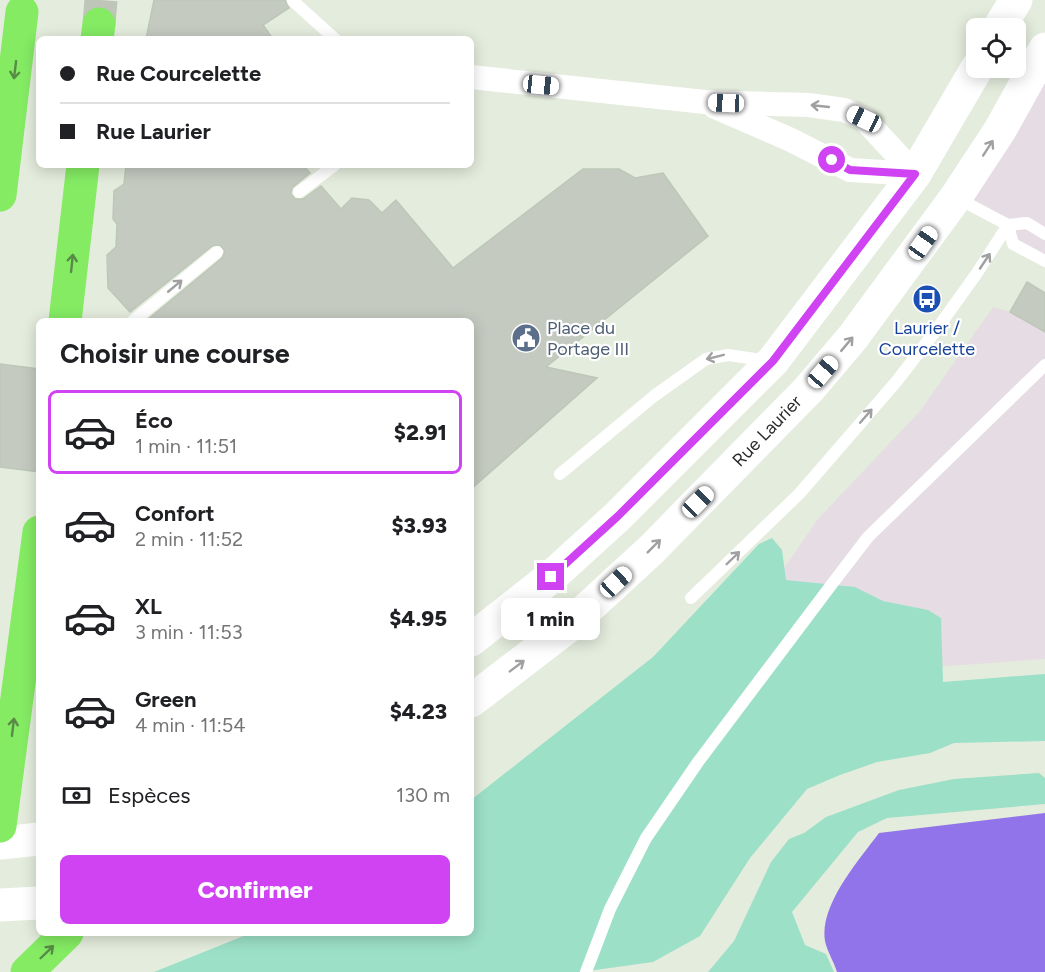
<!DOCTYPE html>
<html lang="fr">
<meta charset="utf-8">
<style>
:root{--surface:#fff;--page:#f2f2f2;--text:#202124;--muted:#757577;--line:#e0e0e0;--accent:#d043f3}
body{margin:0;font-family:Figtree,sans-serif;background:var(--page);color:var(--text);height:100vh;display:flex;flex-direction:column;font-size:22px;white-space:nowrap}
*{box-sizing:border-box;margin:0}
p{font-size:20px;color:var(--muted)}
.icon{flex:none;width:33px;height:33px;fill:none;stroke:currentColor;stroke-width:2;stroke-linecap:round;stroke-linejoin:round}
.map{position:relative;flex:1;overflow:hidden}
.details{position:absolute;left:36px;top:318px;width:438px;height:618px;display:flex;flex-direction:column;background:var(--surface);border-radius:9px;box-shadow:0 3px 15px #0003}
.details>*{flex:none}
.top-card{position:absolute;left:36px;top:36px;width:438px;height:132px;border-radius:9px;box-shadow:0 3px 15px #0003;display:grid;align-content:center;height:132px;padding:0 24px;background:var(--surface)}
.fabs{position:absolute;left:966px;top:18px;display:grid;gap:12px}
.fabs a{display:grid;place-items:center;width:60px;height:60px;border-radius:9px;background:var(--surface);box-shadow:0 3px 15px #0003;font-size:30px}
.end{position:absolute;width:27px;height:27px;margin:-14px;border:8px solid #d043f3;background:#fff;box-shadow:0 0 0 3px #fff}
.from{border-radius:50%}
.bubble{position:absolute;height:42px;border-radius:9px;background:var(--surface);box-shadow:0 3px 15px #0003;font-size:20px;font-weight:800;line-height:42px;text-align:center}
.car{position:absolute;width:18px;height:36px;margin:-18px -9px;border-radius:8px;box-shadow:0 0 4px 2px #0007;background:linear-gradient(#fff 24%,#345 0 40%,#fff 0 76%,#345 0 86%,#fff 0)}
.top-card b{display:flex;align-items:center;gap:21px;height:57px;font-size:22px}
.top-card b+b{border-top:2px solid var(--line)}
.top-card i{width:15px;height:15px;background:var(--text)}
ul{padding:0;list-style:none}
li{display:flex;align-items:center;gap:18px;height:84px;margin:0 12px 9px;padding:0 12px;border:3px solid transparent;border-radius:9px}
li div{flex:1}
li b{display:block;font-size:22px}
li em{font-style:normal;font-weight:800}
li.on{border-color:var(--accent)}
li>.icon{width:54px;height:54px;stroke-width:1.5}
h2{padding:0 24px;font-size:27px;line-height:72px}
.pay{display:flex;align-items:center;gap:15px;height:66px;padding:0 24px;font-size:22px}
.pay p{margin-inline-start:auto}
.primary-button{display:flex;gap:12px;margin-top:auto;padding:12px 24px}
.primary-button a{flex:1;height:69px;border-radius:9px;background:var(--accent);color:#fff;font-size:24px;font-weight:800;line-height:69px;text-align:center}
.map>svg:first-child{display:block}
.industrial{fill:#e5dde3}
.green{fill:#9ce0c8}
.water{fill:#9274ea}
.building{fill:#c4cac0;stroke:#bdc7b7;stroke-width:1.5}
.lines{fill:none;stroke-linecap:round;stroke-linejoin:round}
.primary-tunnel{stroke:#bfc5b9;stroke-width:33;stroke-dasharray:33 16;stroke-linecap:butt}
.service{stroke:#fff;stroke-width:12}
.minor{stroke:#fff;stroke-width:24}
.secondary{stroke:#fff;stroke-width:33}
.primary{stroke:#84eb63;stroke-width:33}
.oneway{stroke:#588b47}
.oneway2{stroke:#a0a0a0}
.route{stroke:#d043f3;stroke-width:8}
.labels{text-anchor:middle;stroke-width:4.5;stroke-linejoin:round;paint-order:stroke}
.service-label{font-size:18px;fill:#4e5e75;stroke:#fff;text-anchor:start}
.transit-label{font-size:18px;fill:#164399;stroke:#fff}
.street-label{font-size:18px;fill:#2b2b2b;stroke:#fff}
</style>
<div class="map">
<svg width="1045" height="972" viewBox="0 0 1045 972">
<rect width="100%" height="100%" fill="#e4ecdd"/>
<g class="industrial">
<polygon points="1045,49 1045,261 1013,244 1007,225 956,197"/>
<polygon points="1027,282 1045,293 1045,659 920,668 773,584 818,519 920,411 993,307 1010,312"/>
</g>
<g class="green">
<polygon points="772,538 782,550 786,580 855,587 883,601 928,610 941,618 943,682 1045,674 1045,741 954,743 930,753 877,762 840,775 807,789 750,858 700,936 653,962 581,972 154,972 251,933 471,933 471,800 653,657 759,544"/>
<polygon points="1039,773 1045,778 1045,804 887,818 858,832 792,912 805,945 826,954 834,972 708,972 734,941 771,862 789,839 804,833 826,817 899,790 954,779"/>
</g>
<path class="water" d="M1045 813V972H837C834 962 827 951 825 941 819 905 859 860 879 833Z"/>
<g class="building">
<polygon points="154,0 285,0 289,8 263,25 273,39 146,39"/>
<polygon points="126,165 303,165 310,173 292,188 291,194 295,199 303,199 321,186 341,209 352,198 369,200 382,213 396,200 453,268 583,169 619,169 635,178 663,173 708,236 546,367 597,378 471,489 471,321 146,321 222,258 225,251 220,245 212,246 130,312 108,288 107,255 116,247 117,224 113,219 114,191 124,184"/>
<polygon points="1027,282 1045,293 1045,332 1010,312"/>
<polygon points="0,364 39,369 39,472 0,467"/>
</g>
<g class="lines">
<polyline class="primary-tunnel" points="99,24 101,0"/>
<g class="service">
<polyline points="293,1 335,39"/>
<polyline points="299,192 335,165"/>
<polyline points="957,198 1008,225 1027,223 1045,234"/>
<polyline points="1008,225 1013,244 1045,261"/>
<polyline points="133,321 217,252"/>
<polyline points="560,474 654,396 706,359 728,355 769,361"/>
<polyline points="691,598 800,493 896,382 934,333 977,273 1008,225"/>
<polyline points="586,972 610,909 646,838 698,762 832,584 868,537 1045,365"/>
</g>
<g class="minor">
<polyline points="471,77 705,102 809,105 844,110 864,119 915,174"/>
<polyline points="715,107 789,139 850,170 915,174"/>
</g>
<g class="secondary">
<polyline points="999,28 1016,0"/>
<polyline points="471,640 551,577 618,516 773,361 915,174 977,68"/>
<polyline points="471,701 565,629 651,550 809,389 853,337 956,197 1000,130 1045,49"/>
<polyline points="0,843 39,839"/>
<polyline points="0,905 39,903"/>
</g>
<g class="primary">
<polyline points="97,39 99,24"/>
<polyline points="0,195 22,12"/>
<polyline points="65,321 83,165"/>
<polyline points="0,826 39,532"/>
<polyline points="27,972 67,933"/>
</g>
</g>
<defs><path id="oneway-shaft" d="M-6 0H5M1.5-3L5.5 0L1.5 3" fill="none" stroke-width="1.6" stroke-linecap="round" stroke-linejoin="round" transform="scale(1.5)"/></defs>
<g class="oneway">
<use href="#oneway-shaft" transform="translate(15 70) rotate(97)"/>
<use href="#oneway-shaft" transform="translate(72 263) rotate(-84)"/>
<use href="#oneway-shaft" transform="translate(13 727) rotate(-83)"/>
<use href="#oneway-shaft" transform="translate(47 952) rotate(-44)"/>
</g>
<g class="oneway2">
<use href="#oneway-shaft" transform="translate(820 106) rotate(-174)"/>
<use href="#oneway-shaft" transform="translate(988 148) rotate(-57)"/>
<use href="#oneway-shaft" transform="translate(985 261) rotate(-56)"/>
<use href="#oneway-shaft" transform="translate(175 286) rotate(-40)"/>
<use href="#oneway-shaft" transform="translate(847 344) rotate(-50)"/>
<use href="#oneway-shaft" transform="translate(715 357) rotate(166)"/>
<use href="#oneway-shaft" transform="translate(866 416) rotate(-49)"/>
<use href="#oneway-shaft" transform="translate(654 546) rotate(-45)"/>
<use href="#oneway-shaft" transform="translate(733 558) rotate(-44)"/>
<use href="#oneway-shaft" transform="translate(517 666) rotate(-37)"/>
</g>
<g class="lines">
<polyline class="route" points="551,577 618,516 773,361 915,174 850,170 832,160"/>
</g>
<defs>
<g id="bus-disc" transform="scale(1.5)"><circle r="9.5" fill="#1a4fb4" stroke="#fff"/><path d="M-5-6H5V4H4V6H2V4H-2V6H-4V4H-5ZM-3.5-4V0h7V-4ZM-3.5 1.2v1.5H-2V1.2ZM2 1.2v1.5H3.5V1.2Z" fill="#fff"/></g>
<g id="civic-disc" transform="scale(1.5)"><circle r="9.5" fill="#5c6f8a" stroke="#fff"/><path d="M-.6-6.5H3V-4.5H.6V-3L4-1V1h2V6H-6V1h2V-1L-.6-3ZM-1.2 2.5V6h2.4V2.5Z" fill="#fff"/></g>
</defs>
<g fill-rule="evenodd">
<use href="#bus-disc" x="927" y="299"/>
<use href="#civic-disc" x="526" y="338"/>
</g>
<g class="labels">
<g class="service-label">
<text x="547" y="334">Place du<tspan x="547" dy="21">Portage III</tspan></text>
</g>
<g class="transit-label">
<text x="927" y="334">Laurier /<tspan x="927" dy="21">Courcelette</tspan></text>
</g>
<g class="street-label">
<text transform="translate(767 431) rotate(-46)" y="6">Rue Laurier</text>
</g>
</g>
</svg>
<div class="fabs">
<a><svg class="icon" aria-label="locate" viewBox="0 0 24 24"><circle cx="12" cy="12" r="6"/><path d="M12 2v4M12 18v4M2 12h4M18 12h4"/></svg></a>
</div>
<i class="end from" style="left:832px;top:160px"></i>
<i class="end" style="left:551px;top:577px"></i>
<div class="bubble" style="left:501px;top:598px;width:99px">1 min</div>
<i class="car" style="left:541px;top:85px;rotate:96deg"></i>
<i class="car" style="left:726px;top:103px;rotate:272deg"></i>
<i class="car" style="left:864px;top:119px;rotate:295deg"></i>
<i class="car" style="left:923px;top:243px;rotate:35deg"></i>
<i class="car" style="left:823px;top:372px;rotate:41deg"></i>
<i class="car" style="left:698px;top:502px;rotate:45deg"></i>
<i class="car" style="left:616px;top:582px;rotate:47deg"></i>
<div class="top-card">
<b><i class="from"></i>Rue Courcelette</b>
<b><i></i>Rue Laurier</b>
</div>
<section class="details">
<h2>Choisir une course</h2>
<ul>
<li class="on"><svg class="icon" aria-label="car" viewBox="0 0 24 24"><path d="M5 17H2v-5l4-1 3-4h7l3 4 3 1v5h-3M9 17h6M6 11h13"/><circle cx="7" cy="17" r="2"/><circle cx="17" cy="17" r="2"/></svg><div><b>Éco</b><p>1 min · 11:51</p></div><em>$2.91</em></li>
<li><svg class="icon" aria-label="car" viewBox="0 0 24 24"><path d="M5 17H2v-5l4-1 3-4h7l3 4 3 1v5h-3M9 17h6M6 11h13"/><circle cx="7" cy="17" r="2"/><circle cx="17" cy="17" r="2"/></svg><div><b>Confort</b><p>2 min · 11:52</p></div><em>$3.93</em></li>
<li><svg class="icon" aria-label="car" viewBox="0 0 24 24"><path d="M5 17H2v-5l4-1 3-4h7l3 4 3 1v5h-3M9 17h6M6 11h13"/><circle cx="7" cy="17" r="2"/><circle cx="17" cy="17" r="2"/></svg><div><b>XL</b><p>3 min · 11:53</p></div><em>$4.95</em></li>
<li><svg class="icon" aria-label="car" viewBox="0 0 24 24"><path d="M5 17H2v-5l4-1 3-4h7l3 4 3 1v5h-3M9 17h6M6 11h13"/><circle cx="7" cy="17" r="2"/><circle cx="17" cy="17" r="2"/></svg><div><b>Green</b><p>4 min · 11:54</p></div><em>$4.23</em></li>
</ul>
<div class="pay"><svg class="icon" aria-label="cash" viewBox="0 0 24 24"><path d="M3 7h18v10H3z"/><circle cx="12" cy="12" r="2"/></svg>Espèces<p>130 m</p></div>
<div class="primary-button"><a>Confirmer</a></div>
</section>
</div>
